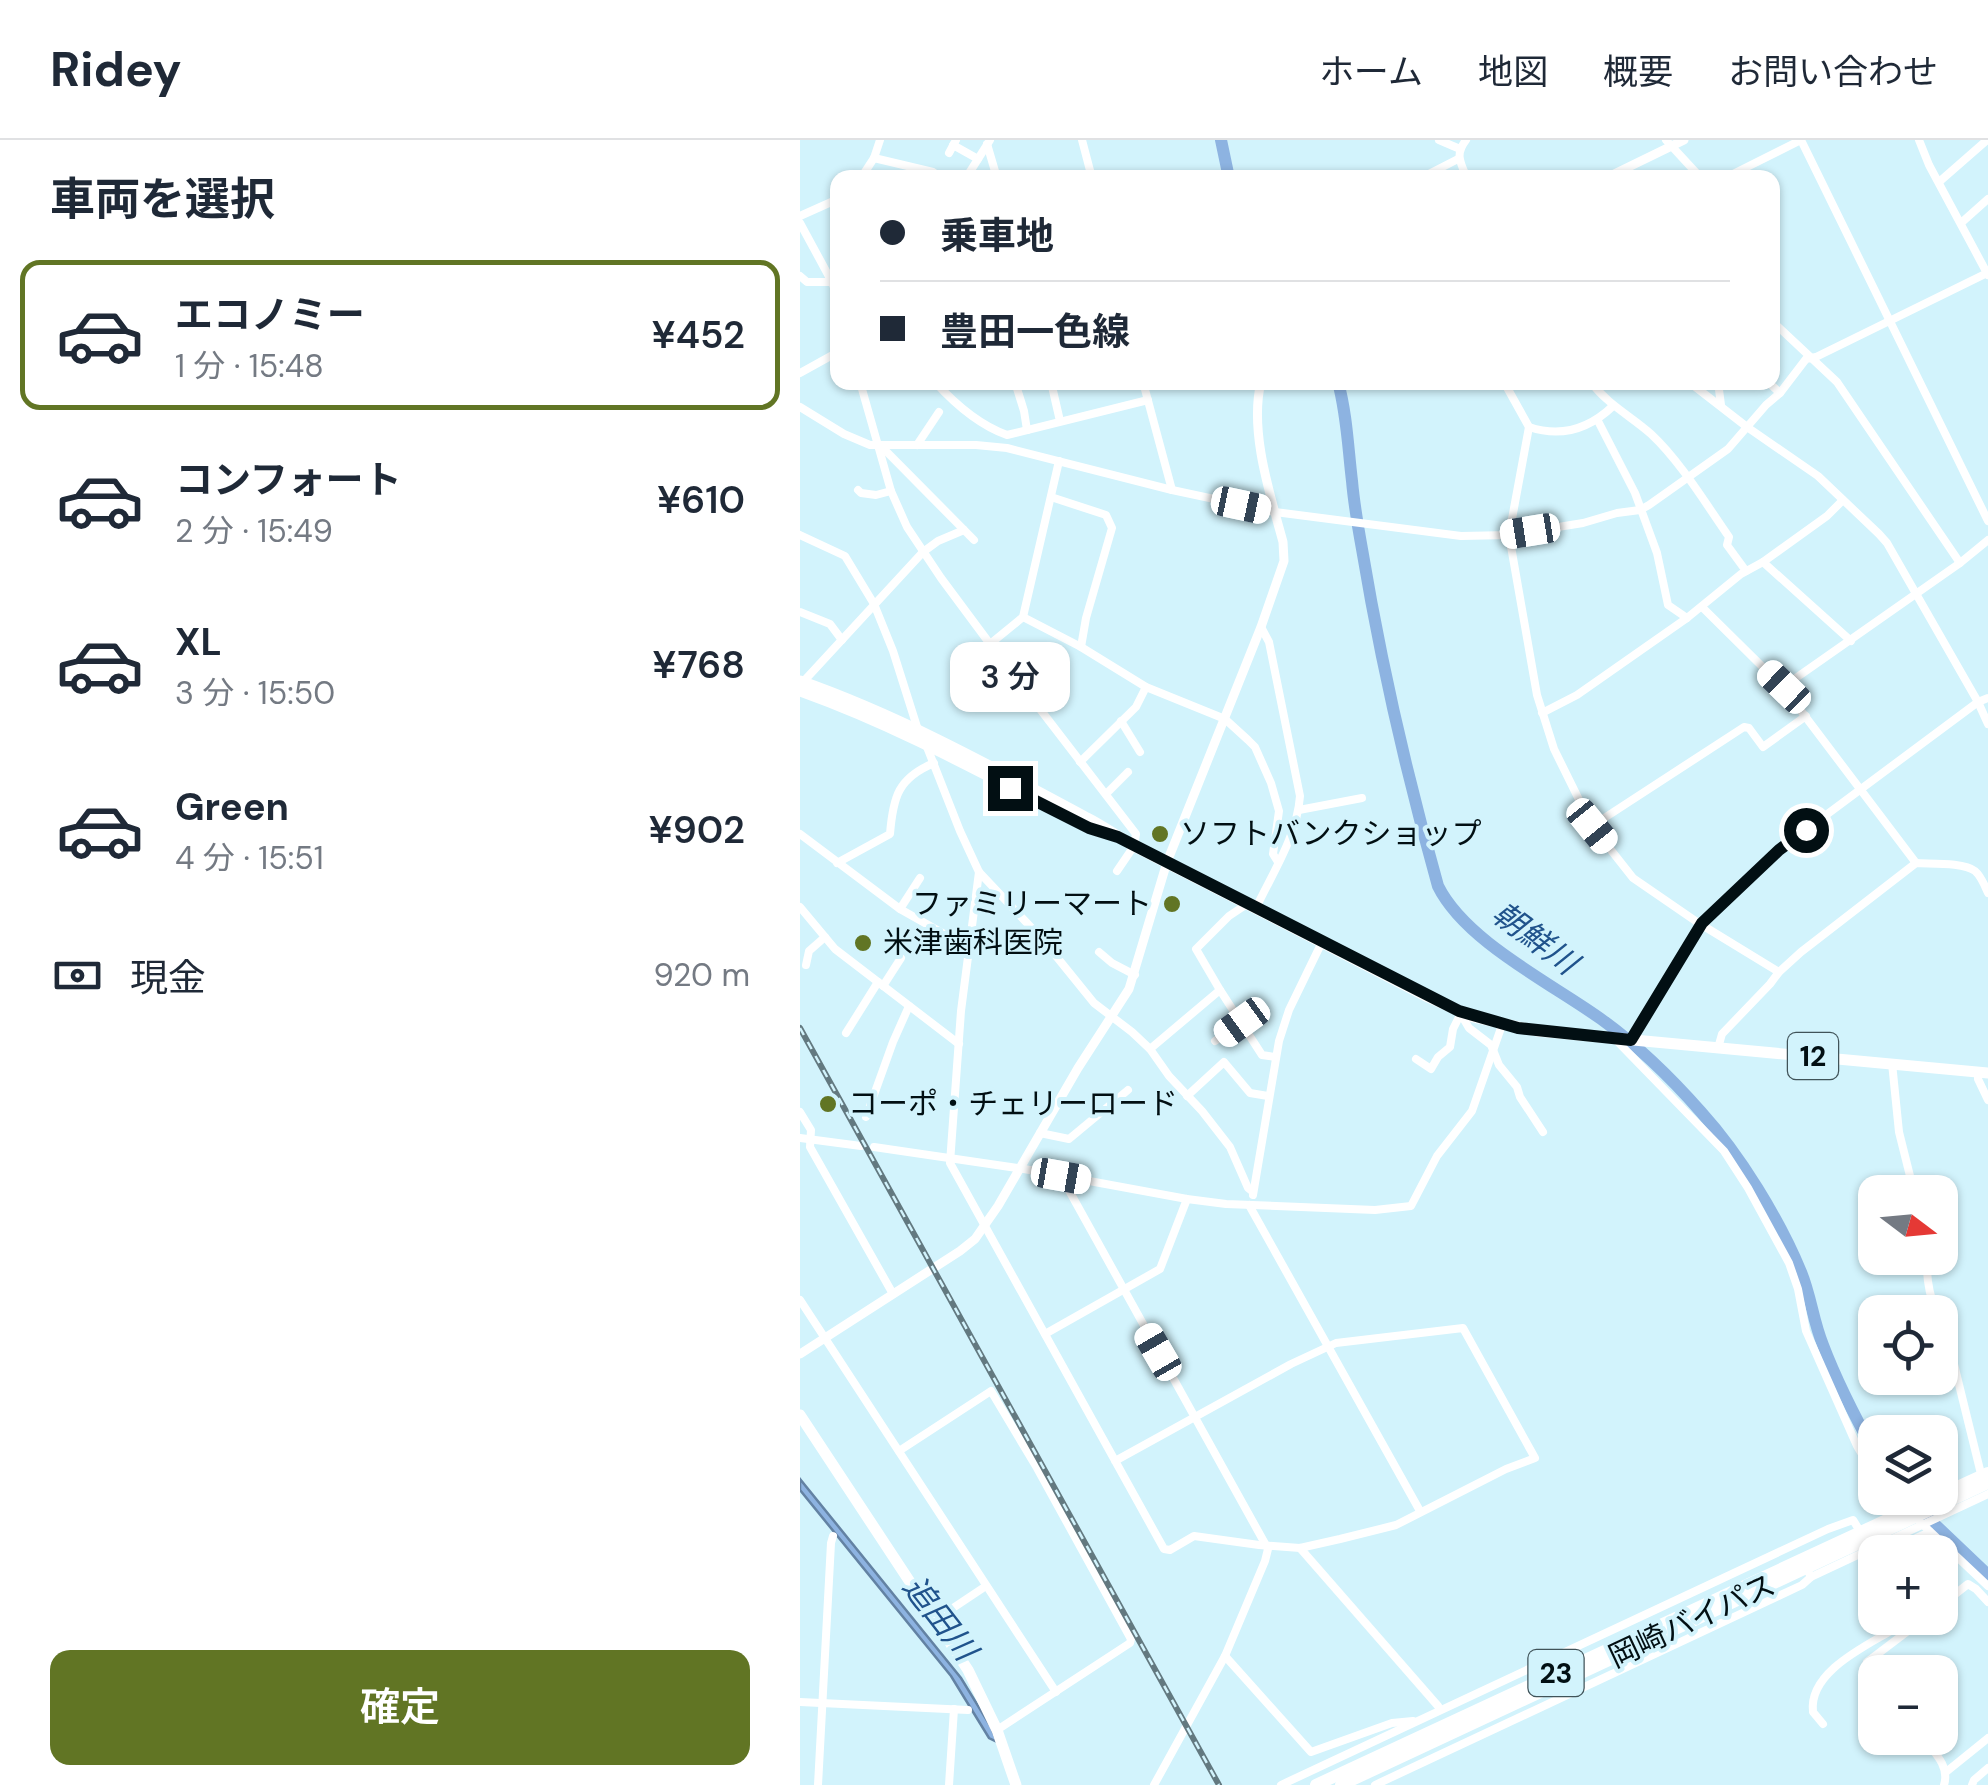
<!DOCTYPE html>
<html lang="ja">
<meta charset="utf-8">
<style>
:root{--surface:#fff;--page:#f6f6f7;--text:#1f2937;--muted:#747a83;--line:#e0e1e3;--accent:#617524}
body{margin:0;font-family:"DM Sans","Noto Sans JP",sans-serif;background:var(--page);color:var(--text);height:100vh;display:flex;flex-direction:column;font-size:38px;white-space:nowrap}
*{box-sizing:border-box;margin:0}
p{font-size:32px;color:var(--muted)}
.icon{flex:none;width:55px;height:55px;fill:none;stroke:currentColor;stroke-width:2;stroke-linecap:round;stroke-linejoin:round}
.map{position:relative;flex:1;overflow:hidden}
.panel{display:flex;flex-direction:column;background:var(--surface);width:800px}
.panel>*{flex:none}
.hud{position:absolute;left:30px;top:30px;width:950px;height:220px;border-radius:20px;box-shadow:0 2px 8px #0004;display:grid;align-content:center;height:220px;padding:0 50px;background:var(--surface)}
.needle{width:65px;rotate:106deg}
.buttons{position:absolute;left:1058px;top:1035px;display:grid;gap:20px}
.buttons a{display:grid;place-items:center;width:100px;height:100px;border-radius:20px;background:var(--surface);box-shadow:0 2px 8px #0004;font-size:50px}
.end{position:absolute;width:45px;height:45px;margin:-22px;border:12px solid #020f13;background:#fff;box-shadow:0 0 0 5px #fff}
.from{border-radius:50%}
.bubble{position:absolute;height:70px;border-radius:20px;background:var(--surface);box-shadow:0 2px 8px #0004;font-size:32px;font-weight:600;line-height:70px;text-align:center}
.car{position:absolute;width:30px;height:60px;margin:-30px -15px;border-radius:12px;box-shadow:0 0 8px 2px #0007;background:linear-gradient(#fff 24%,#345 0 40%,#fff 0 76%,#345 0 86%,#fff 0)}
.hud b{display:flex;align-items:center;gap:35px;height:95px;font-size:38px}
.hud b+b{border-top:2px solid var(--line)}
.hud i{width:25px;height:25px;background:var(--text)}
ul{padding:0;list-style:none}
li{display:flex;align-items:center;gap:30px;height:150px;margin:0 20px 15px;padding:0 30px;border:5px solid transparent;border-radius:20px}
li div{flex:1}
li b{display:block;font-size:38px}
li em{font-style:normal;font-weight:600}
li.selected{border-color:var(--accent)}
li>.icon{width:90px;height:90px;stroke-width:1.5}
h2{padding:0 50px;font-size:45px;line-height:120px}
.pay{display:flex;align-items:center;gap:25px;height:110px;padding:0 50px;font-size:38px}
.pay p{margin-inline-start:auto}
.button{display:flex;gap:20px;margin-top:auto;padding:20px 50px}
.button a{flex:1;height:115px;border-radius:20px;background:var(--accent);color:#fff;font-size:40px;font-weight:600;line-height:115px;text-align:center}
header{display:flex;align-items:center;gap:60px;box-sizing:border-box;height:140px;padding:0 50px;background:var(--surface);border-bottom:2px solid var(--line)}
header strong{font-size:48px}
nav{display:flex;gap:55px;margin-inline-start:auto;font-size:35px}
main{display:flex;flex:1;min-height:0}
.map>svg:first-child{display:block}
.water{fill:#8db3e1;stroke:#6382a3;stroke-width:2.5}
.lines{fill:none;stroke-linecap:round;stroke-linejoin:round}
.river{stroke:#8db3e1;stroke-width:12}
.minor{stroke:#fff;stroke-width:8}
.tertiary{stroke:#fff;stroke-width:9}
.primary{stroke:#fff;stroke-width:11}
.trunk{stroke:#fff;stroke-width:12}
.rail-casing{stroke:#637980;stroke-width:6}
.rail{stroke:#d2f3fc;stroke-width:2.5;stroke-dasharray:8;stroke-linecap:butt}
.route{stroke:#020f13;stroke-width:12}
.poi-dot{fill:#617524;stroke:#d2f3fc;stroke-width:4}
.labels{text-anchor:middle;stroke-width:8;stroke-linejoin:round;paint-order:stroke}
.shield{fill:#d2f3fc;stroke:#405359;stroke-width:2.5}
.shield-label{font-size:28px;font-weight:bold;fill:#020f13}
.poi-label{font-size:30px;fill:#020f13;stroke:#d2f3fc;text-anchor:start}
.street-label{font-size:30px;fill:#020f13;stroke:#d2f3fc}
.water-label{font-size:32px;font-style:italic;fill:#20538c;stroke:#d2f3fc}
</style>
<header>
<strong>Ridey</strong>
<nav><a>ホーム</a><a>地図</a><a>概要</a><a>お問い合わせ</a></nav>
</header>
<main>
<section class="panel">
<h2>車両を選択</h2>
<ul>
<li class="selected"><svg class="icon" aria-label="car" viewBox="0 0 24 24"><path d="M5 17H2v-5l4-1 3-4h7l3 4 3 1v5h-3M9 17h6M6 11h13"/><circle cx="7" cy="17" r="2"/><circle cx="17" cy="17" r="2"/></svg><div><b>エコノミー</b><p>1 分 · 15:48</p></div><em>¥452</em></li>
<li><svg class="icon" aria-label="car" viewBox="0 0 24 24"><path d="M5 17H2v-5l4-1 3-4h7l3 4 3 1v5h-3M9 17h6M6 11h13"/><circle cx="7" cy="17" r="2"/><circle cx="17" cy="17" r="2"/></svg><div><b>コンフォート</b><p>2 分 · 15:49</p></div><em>¥610</em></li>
<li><svg class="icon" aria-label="car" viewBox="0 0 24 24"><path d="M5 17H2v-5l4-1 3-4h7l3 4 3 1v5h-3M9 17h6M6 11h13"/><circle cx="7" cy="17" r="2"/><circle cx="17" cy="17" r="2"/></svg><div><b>XL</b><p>3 分 · 15:50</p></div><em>¥768</em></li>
<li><svg class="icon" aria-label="car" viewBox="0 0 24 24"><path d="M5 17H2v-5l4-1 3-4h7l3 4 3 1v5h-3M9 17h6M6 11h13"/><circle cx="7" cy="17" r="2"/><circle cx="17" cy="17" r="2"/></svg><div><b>Green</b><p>4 分 · 15:51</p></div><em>¥902</em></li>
</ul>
<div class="pay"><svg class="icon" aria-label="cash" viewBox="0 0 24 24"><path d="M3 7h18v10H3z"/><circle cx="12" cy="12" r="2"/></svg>現金<p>920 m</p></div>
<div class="button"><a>確定</a></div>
</section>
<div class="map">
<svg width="1188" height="1645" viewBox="0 0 1188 1645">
<rect width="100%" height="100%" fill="#d2f3fc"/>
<polygon class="water" points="0,1339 161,1538 191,1587 197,1602 189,1598 151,1536 0,1350"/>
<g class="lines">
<g class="river">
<polyline points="421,0 429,38"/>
<path d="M538 242C547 275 548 308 552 341 554 364 558 387 562 409 581 523 607 636 638 746 665 801 751 843 801 879 837 905 872 939 901 972 940 1015 979 1079 1001 1132 1011 1156 1013 1181 1023 1205 1037 1242 1055 1277 1075 1313"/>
<polyline points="1107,1358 1188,1435"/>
</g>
<g class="minor">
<polyline points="282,0 292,38"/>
<polyline points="639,0 660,9"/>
<path d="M666 0C655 14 660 22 667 38"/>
<polyline points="866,0 901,38"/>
<polyline points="1001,0 1188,381"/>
<polyline points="1119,0 1129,25 1188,135"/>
<polyline points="187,4 197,38"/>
<polyline points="153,5 178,19"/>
<polyline points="149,13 156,0"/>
<polyline points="74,18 133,32 142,38"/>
<polyline points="61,38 74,18 80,0"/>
<polyline points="166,38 190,0"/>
<polyline points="621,38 658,19"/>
<polyline points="925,38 1001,0"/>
<polyline points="1139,42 1187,0"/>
<polyline points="0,76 38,59"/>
<polyline points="0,83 32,142 38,158"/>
<polyline points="1161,83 1188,59"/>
<polyline points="0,136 7,142 32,142"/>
<polyline points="972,181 1037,242 1160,423"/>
<polyline points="0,233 38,212"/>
<polyline points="60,242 91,351 107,387 141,438 190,504 336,694 334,706 317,731"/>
<path d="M135 242C155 264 179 285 207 295L348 260"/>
<polyline points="215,242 224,271 227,290"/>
<polyline points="251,242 260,281"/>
<polyline points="343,242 372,350"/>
<polyline points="704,242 729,287 709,395 737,555 754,609 792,686 833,738 897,782 979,832"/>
<path d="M791 242C808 265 831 276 851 294 880 321 906 364 929 397L927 405 946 431"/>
<polyline points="889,242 947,287 1018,336 1079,394 1087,403 1178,562 1188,584"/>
<polyline points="918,242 921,265"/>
<polyline points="968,242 980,253"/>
<polyline points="0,267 44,294 70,305 176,305 207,308 372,350 475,372 661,396 709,395 783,383 817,373 840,370 849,365 928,309 966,265 980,253 1006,219 1016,217 1187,133"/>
<polyline points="798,281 835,353 857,413 868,465 887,478"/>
<path d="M729 287C762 298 789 289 813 266"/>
<polyline points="80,305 174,400"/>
<polyline points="117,305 139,272"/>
<polyline points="58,350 61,353 76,355 91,351"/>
<polyline points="251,357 306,375 312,388 286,478 281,507"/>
<polyline points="0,395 45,416 74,464 93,511 118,590"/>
<polyline points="963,422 1051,501"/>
<polyline points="902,467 983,547 1116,723"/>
<polyline points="0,472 30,484 42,500"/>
<polyline points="223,477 281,507 346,547 425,579 448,600 455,607 471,643 479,671 473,714 478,722"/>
<polyline points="190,504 223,477 259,321"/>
<polyline points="3,542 123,412 138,401 164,390"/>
<polyline points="983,547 1160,423 1188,400"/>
<polyline points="169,551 206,525"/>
<polyline points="742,573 777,555 887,478 941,434 963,422 1027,376 1043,360"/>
<polyline points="321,581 340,612"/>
<polyline points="127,607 160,691 179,732 243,800 294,863 332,892 350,909 369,936 402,971 430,1007 448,1048 453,1052"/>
<polyline points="280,622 336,567 346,547"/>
<polyline points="306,654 328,632"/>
<polyline points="499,670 562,658"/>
<polyline points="792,686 944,587 949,588 963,607 1006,576"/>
<polyline points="0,694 100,769 169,808"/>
<path d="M37 723 90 694C93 657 98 638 134 623"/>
<polyline points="179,732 161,871 150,1023 364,1409 370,1410 394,1396 459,1405 500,1408 540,1399 596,1385 706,1329 735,1318 663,1188 536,1203 491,1224 315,1321"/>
<polyline points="0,767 35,809 159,904"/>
<path d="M456 768C473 732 497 696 500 656L469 502 461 487"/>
<polyline points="100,769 120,738"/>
<polyline points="299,812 312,823 335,835"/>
<polyline points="6,825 9,811 25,797"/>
<polyline points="83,846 101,818"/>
<polyline points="420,850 396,809 429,776 447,764"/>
<polyline points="659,871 669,888 691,905 699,925 717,947 720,957 743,992"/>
<polyline points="46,893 78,842"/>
<polyline points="814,898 924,1011 948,1048 989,1123 998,1149 1006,1191 1057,1306 1075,1336"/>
<polyline points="831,900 902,783 979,710 1178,562 1188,558"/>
<polyline points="415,901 441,883"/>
<path d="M918 908 922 894 970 844 979 832 1001 812 1116 723C1130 724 1164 722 1175 731 1181 736 1185 746 1188 753"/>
<polyline points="350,909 420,850 462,915 475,917"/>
<polyline points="616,919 631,929 638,917 650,907 653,889 660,875"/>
<polyline points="1092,923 1099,992 1114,1052"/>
<polyline points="1178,932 1178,939 1188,960"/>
<polyline points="387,956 424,922 450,953 468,956"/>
<polyline points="0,972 11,990 10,1007 93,1154"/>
<polyline points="66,977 93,902 109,866"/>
<polyline points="240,993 269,999 328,950"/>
<polyline points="0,998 61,1006"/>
<polyline points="74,1007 224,1029 387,1059 426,1064 575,1070 611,1066 637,1016 672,971 702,885"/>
<polyline points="261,1036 468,1409 465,1421 425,1516 354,1645"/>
<polyline points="453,1055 479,901 489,870 522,802"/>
<polyline points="449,1065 620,1371"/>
<path d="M1127 1118C1126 1138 1129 1154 1136 1172"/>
<polyline points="0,1160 256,1552"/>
<polyline points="1140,1183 1151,1212 1182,1338"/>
<polyline points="245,1194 360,1129 387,1059"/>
<polyline points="99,1311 191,1251 237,1328 331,1499 330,1503 197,1590"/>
<polyline points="1095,1358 1110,1372"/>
<polyline points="1120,1382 1188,1446"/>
<polyline points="500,1408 638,1566"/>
<polyline points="1085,1412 1130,1392"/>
<polyline points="1072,1414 1064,1431 1075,1462"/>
<polyline points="1011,1437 1188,1354"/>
<polyline points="1140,1466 1168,1444 1176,1449 1188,1462"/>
<polyline points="135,1480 186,1446"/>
<polyline points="425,1516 511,1612 592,1583 613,1581"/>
<polyline points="1075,1533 1067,1522 1125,1478"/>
<polyline points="0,1562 168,1570"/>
<path d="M1023 1584 1013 1572C1008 1532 1066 1506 1094 1489L1095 1486 1088 1478"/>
<path d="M1123 1598C1134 1612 1150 1626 1144 1645"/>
<polyline points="1146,1632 1188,1598"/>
<polyline points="18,1645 31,1403 33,1396"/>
<polyline points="149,1645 154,1569"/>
<polyline points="481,1645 1028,1389 1053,1380 1075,1415"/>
<polyline points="575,1645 1002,1445 1011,1437 1006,1427"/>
<polyline points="1172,1645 1174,1640 1188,1628"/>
</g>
<g class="tertiary">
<polyline points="806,38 884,0"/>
<path d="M0 1214 160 1111 175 1099 198 1066 278 928 329 849 367 722 461 487 484 421 483 402C470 354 449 291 461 242"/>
</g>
<g class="primary">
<path d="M0 541C100 576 194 628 287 678 303 686 318 697 334 706L628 857 673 877 737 891 1188 933"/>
<path d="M0 551C101 587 193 639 289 688L304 693"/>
<polyline points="0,1275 168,1530 197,1590 216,1645"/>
</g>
<g class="trunk">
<polyline points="1140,1355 1188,1333"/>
<polyline points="516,1645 1134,1358"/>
<polyline points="541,1645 1188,1343"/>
</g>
<g class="rail-casing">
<polyline id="rail" points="0,888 419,1645"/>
</g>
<use href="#rail" class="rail"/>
</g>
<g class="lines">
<polyline class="route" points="210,648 289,688 318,697 659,871 718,888 831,900 902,783 979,710 1006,690"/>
</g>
<g class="poi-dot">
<circle cx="360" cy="694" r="10"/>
<circle cx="372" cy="764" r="10"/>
<circle cx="63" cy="803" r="10"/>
<circle cx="28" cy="964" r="10"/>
</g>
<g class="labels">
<g class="shield">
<rect x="988" y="893" width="50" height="46" rx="8"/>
<rect x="728.5" y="1510" width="55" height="46" rx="8"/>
</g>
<g class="shield-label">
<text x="1013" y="926">12</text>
<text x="756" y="1543">23</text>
</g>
<g class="poi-label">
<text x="380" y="704">ソフトバンクショップ</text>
<text x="352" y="774" text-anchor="end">ファミリーマート</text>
<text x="83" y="813">米津歯科医院</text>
<text x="48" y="974">コーポ・チェリーロード</text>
</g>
<g class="street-label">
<text transform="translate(892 1481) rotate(-25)" y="10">岡崎バイパス</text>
</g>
<g class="water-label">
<text transform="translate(735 798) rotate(37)" y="11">朝鮮川</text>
<text transform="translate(140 1478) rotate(52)" y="11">追田川</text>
</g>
</g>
</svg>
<div class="buttons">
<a><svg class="needle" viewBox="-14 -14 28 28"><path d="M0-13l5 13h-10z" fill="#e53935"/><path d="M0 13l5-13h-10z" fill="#747a83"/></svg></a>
<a><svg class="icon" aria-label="locate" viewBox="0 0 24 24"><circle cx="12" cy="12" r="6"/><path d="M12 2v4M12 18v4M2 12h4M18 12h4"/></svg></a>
<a><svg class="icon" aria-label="layers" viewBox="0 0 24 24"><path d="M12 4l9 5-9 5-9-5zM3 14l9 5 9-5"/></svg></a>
<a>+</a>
<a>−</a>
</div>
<i class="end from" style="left:1006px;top:690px"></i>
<i class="end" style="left:210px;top:648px"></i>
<div class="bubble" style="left:150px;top:502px;width:120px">3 分</div>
<i class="car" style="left:441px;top:365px;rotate:102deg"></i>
<i class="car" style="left:730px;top:391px;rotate:261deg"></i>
<i class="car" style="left:984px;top:547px;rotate:314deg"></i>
<i class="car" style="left:792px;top:686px;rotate:141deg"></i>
<i class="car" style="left:442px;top:882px;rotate:234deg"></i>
<i class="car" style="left:261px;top:1036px;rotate:100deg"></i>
<i class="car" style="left:358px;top:1212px;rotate:330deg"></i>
<div class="hud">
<b><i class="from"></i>乗車地</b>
<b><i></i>豊田一色線</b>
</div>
</div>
</main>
